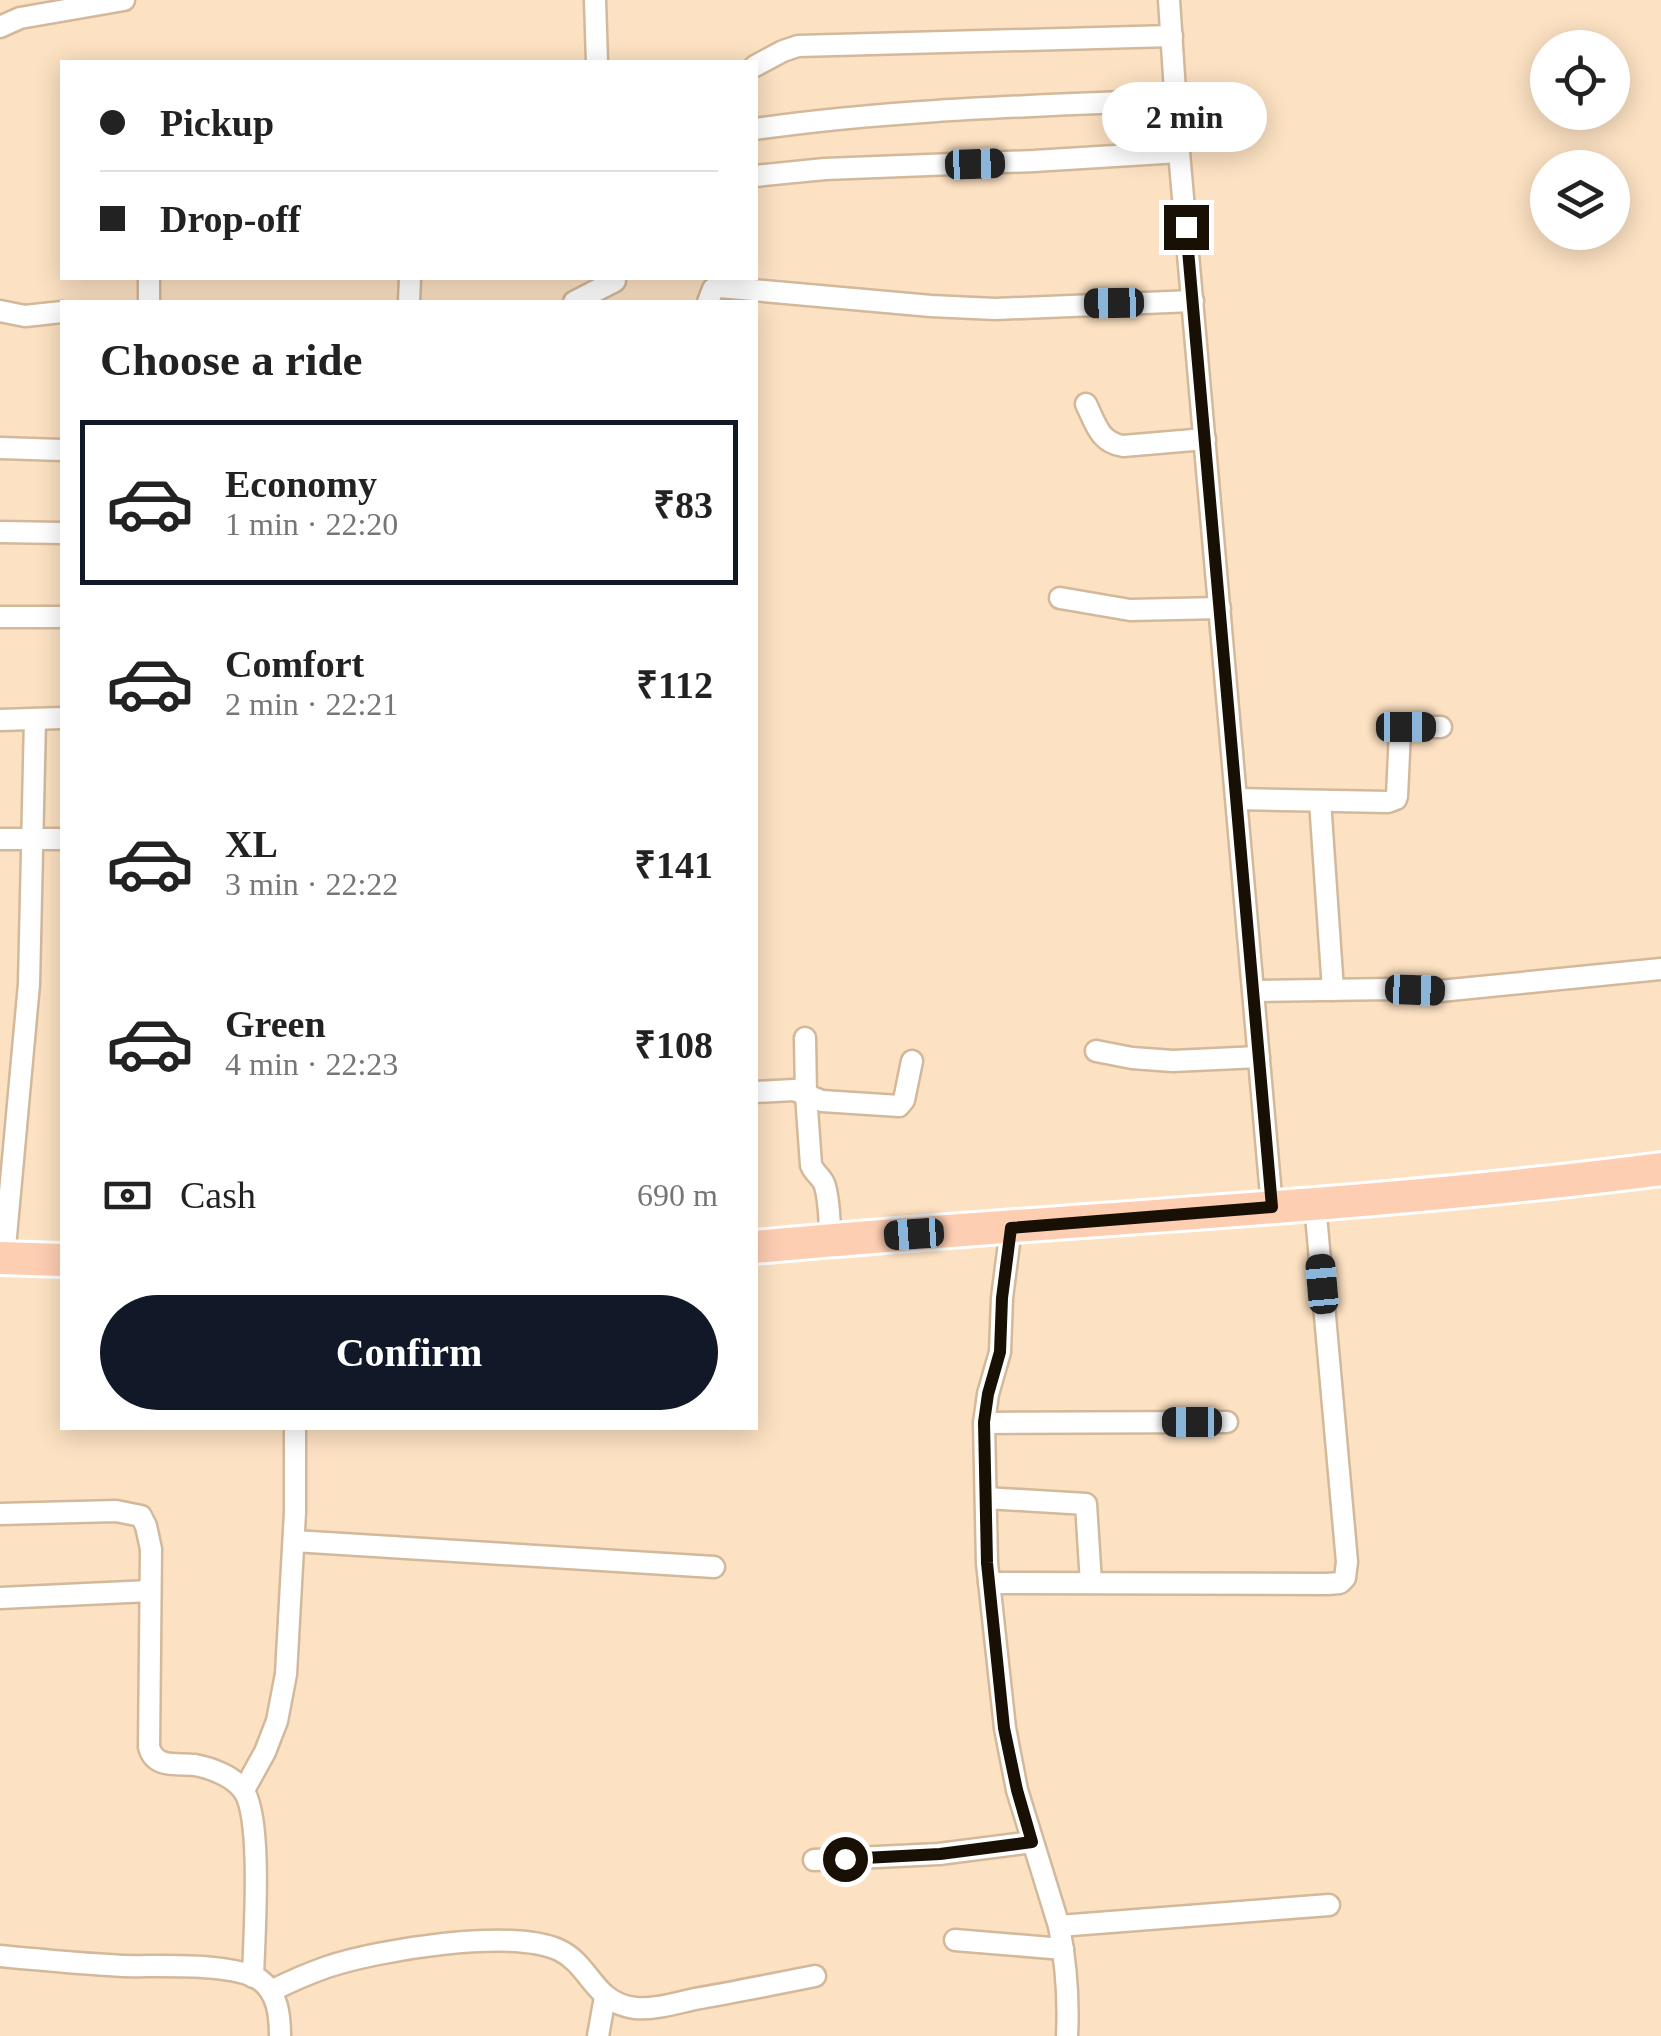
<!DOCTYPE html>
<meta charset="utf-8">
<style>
:root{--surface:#fff;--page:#f6f6f6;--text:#222;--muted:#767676;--line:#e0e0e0;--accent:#111827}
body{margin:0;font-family:Georgia,serif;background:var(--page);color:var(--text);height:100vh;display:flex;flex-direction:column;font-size:38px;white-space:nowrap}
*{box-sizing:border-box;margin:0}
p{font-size:32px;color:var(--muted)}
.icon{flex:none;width:55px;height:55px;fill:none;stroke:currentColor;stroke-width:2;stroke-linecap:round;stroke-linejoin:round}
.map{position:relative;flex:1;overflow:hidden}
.side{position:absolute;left:60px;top:300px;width:698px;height:1130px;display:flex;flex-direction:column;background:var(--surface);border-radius:0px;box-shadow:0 5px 25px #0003}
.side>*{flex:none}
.hud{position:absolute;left:60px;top:60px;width:698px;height:220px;border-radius:0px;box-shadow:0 5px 25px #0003;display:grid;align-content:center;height:220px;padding:0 40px;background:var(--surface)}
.controls{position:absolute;left:1530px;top:30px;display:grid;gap:20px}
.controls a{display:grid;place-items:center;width:100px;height:100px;border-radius:50%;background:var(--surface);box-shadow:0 5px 25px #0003;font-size:50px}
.end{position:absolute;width:45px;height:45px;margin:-22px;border:12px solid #180f05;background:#fff;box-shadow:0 0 0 5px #fff}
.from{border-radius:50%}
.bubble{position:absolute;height:70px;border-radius:35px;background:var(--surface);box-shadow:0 5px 25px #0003;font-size:32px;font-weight:700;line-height:70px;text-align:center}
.car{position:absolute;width:30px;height:60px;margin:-30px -15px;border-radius:12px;box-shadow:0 0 8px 2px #0007;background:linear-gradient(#222 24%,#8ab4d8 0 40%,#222 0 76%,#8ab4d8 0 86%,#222 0)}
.hud b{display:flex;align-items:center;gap:35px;height:95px;font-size:38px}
.hud b+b{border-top:2px solid var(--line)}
.hud i{width:25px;height:25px;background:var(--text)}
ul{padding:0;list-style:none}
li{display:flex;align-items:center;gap:30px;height:165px;margin:0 20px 15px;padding:0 20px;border:5px solid transparent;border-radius:0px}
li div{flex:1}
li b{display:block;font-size:38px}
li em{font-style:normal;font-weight:700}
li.on{border-color:var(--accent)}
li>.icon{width:90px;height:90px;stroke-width:1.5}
h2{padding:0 40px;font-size:45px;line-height:120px}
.pay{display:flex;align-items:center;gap:25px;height:110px;padding:0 40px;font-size:38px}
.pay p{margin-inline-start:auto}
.button{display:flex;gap:20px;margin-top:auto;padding:20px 40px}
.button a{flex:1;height:115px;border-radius:60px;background:var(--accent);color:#fff;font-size:40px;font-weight:700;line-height:115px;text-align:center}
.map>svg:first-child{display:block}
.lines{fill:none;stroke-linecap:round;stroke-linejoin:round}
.minor-casing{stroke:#d2b99b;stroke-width:25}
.primary-casing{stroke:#fff;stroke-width:38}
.minor{stroke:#fff;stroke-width:20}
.primary{stroke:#feceb3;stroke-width:32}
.route{stroke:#180f05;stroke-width:12}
</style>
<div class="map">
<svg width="1661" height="2036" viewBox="0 0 1661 2036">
<rect width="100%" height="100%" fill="#fce1c2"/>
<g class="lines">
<g class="minor-casing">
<g id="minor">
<polyline points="595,0 597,62"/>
<polyline points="1169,0 1179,152 1272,1207"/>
<polyline points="0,27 20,18 124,0"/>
<polyline points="755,66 783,51 798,46 1172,36"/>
<path d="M755 129C894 109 1035 106 1176 100"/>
<polyline points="755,176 825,169 1034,161 1179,152"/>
<polyline points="149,278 149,302"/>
<polyline points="409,302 410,278"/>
<polyline points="574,302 615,281"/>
<polyline points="708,302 713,289 719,287 931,306 995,309 1193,301"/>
<polyline points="0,311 25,316 62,312"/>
<path d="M1086 404C1096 424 1099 442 1123 446L1205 439"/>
<polyline points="0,448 62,450"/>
<polyline points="0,532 62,533"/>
<polyline points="1060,598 1130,610 1220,608"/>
<polyline points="0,617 62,617"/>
<polyline points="0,720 62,718"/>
<polyline points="1237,799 1388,802 1396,799 1397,796 1400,731 1406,727 1441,727"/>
<polyline points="1320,801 1333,990"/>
<polyline points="0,839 62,839"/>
<polyline points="1254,991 1391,989 1440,991 1661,969"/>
<path d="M805 1038 806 1095 811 1165C815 1175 822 1176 825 1186 830 1203 829 1223 831 1240"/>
<polyline points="1096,1051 1132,1058 1173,1061 1259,1057"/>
<polyline points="755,1092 794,1090 822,1101 899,1106 904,1100 912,1061"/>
<path d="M1011 1228 1002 1298 1000 1352 988 1394 984 1423 987 1563 1005 1728 1017 1790 1059 1926C1066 1963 1069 1999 1067 2036"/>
<polyline points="4,1258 29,984 35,719"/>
<polyline points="984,1423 1227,1422"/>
<polyline points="986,1498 1086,1504 1091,1583"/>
<path d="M0 1514 116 1511 141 1516 146 1526 151 1549 149 1747C155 1769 177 1763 195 1765 211 1768 233 1776 243 1790 263 1816 254 1939 253 1977"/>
<polyline points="294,1541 714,1567"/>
<polyline points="989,1583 1327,1584 1340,1583 1345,1578 1347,1562 1315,1204"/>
<polyline points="0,1598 150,1591"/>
<polyline points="244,1790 265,1752 277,1721 286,1674 295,1512 295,1428"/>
<polyline points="814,1860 939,1854 1032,1842"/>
<polyline points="1059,1926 1329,1905"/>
<polyline points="955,1940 1063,1949"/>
<path d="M0 1956C41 1960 82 1964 123 1966 158 1967 233 1962 260 1980 278 1993 280 2016 280 2036"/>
<path d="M271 1991C289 1982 307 1974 327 1967 377 1950 510 1928 559 1950 591 1965 593 2003 635 2008 654 2010 676 2003 695 1999 735 1992 775 1984 815 1976"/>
<polyline points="598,2036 605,1997"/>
</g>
</g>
<g class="primary-casing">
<g id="primary">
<path d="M755 1247C1057 1219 1360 1208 1661 1169"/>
<polyline points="0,1258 62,1260"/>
</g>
</g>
<use href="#minor" class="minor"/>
<use href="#primary" class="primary"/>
</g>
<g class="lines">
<polyline class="route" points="845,1859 940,1854 1032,1842 1017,1790 1004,1728 987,1563 984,1422 988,1394 1000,1352 1002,1298 1011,1228 1272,1207 1186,227"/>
</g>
</svg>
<div class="controls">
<a><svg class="icon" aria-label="locate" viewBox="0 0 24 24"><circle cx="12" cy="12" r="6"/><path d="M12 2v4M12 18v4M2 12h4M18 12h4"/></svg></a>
<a><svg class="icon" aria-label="layers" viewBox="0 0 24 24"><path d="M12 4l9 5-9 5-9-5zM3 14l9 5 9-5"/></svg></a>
</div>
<i class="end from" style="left:845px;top:1859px"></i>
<i class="end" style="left:1186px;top:227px"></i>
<div class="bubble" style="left:1102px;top:82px;width:165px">2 min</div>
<i class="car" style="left:975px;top:164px;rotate:88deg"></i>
<i class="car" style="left:1114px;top:303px;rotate:269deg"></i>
<i class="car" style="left:1406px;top:727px;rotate:90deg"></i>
<i class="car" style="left:1415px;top:990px;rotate:92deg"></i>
<i class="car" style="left:914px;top:1234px;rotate:266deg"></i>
<i class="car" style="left:1322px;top:1284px;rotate:355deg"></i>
<i class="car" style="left:1192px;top:1422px;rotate:270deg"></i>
<div class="hud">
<b><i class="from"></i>Pickup</b>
<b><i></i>Drop-off</b>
</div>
<section class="side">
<h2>Choose a ride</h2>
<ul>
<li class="on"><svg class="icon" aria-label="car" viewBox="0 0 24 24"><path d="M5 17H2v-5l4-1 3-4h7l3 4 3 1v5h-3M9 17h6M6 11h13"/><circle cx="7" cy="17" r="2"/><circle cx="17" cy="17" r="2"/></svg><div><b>Economy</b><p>1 min · 22:20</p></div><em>₹83</em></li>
<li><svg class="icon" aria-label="car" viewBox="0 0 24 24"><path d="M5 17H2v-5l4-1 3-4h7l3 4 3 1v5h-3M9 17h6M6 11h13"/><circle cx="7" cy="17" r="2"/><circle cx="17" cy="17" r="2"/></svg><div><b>Comfort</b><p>2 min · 22:21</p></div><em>₹112</em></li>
<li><svg class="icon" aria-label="car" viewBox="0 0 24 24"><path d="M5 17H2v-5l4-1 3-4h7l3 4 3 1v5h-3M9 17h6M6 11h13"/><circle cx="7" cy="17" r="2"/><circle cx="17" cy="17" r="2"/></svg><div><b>XL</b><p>3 min · 22:22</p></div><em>₹141</em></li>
<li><svg class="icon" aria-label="car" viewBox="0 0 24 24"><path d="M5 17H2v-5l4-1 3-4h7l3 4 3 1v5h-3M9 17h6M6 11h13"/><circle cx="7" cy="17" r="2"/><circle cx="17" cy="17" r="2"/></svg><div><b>Green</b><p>4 min · 22:23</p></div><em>₹108</em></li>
</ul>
<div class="pay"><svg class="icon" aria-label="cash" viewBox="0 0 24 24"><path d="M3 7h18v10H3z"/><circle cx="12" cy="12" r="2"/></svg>Cash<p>690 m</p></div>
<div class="button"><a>Confirm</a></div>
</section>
</div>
